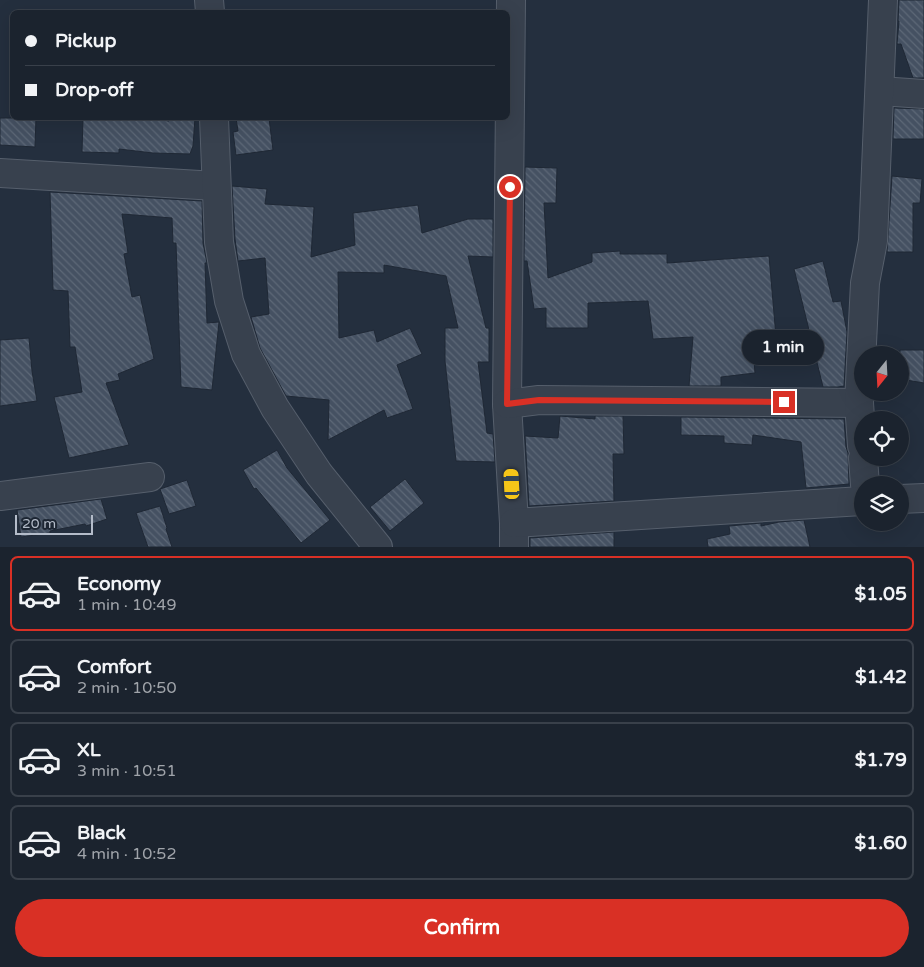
<!DOCTYPE html>
<meta charset="utf-8">
<style>
:root{--surface:#1b232e;--page:#282f3a;--text:#f1f3f6;--muted:#a0a4aa;--line:#39404a;--accent:#d93025}
body{margin:0;font-family:"Varela Round",sans-serif;background:var(--page);color:var(--text);height:100vh;display:flex;flex-direction:column;font-size:19px;white-space:nowrap}
*{box-sizing:border-box;margin:0}
p{font-size:16px;color:var(--muted)}
.icon{flex:none;width:28px;height:28px;fill:none;stroke:currentColor;stroke-width:2;stroke-linecap:round;stroke-linejoin:round}
.map{position:relative;height:547px;overflow:hidden}
.sheet{display:flex;flex-direction:column;background:var(--surface);flex:1}
.sheet>*{flex:none}
.hud{position:absolute;left:10px;top:10px;width:500px;height:110px;border-radius:8px;box-shadow:0 5px 20px #0002,0 0 0 1px var(--line);display:grid;align-content:center;height:110px;padding:0 15px;background:var(--surface)}
.needle{width:32px;rotate:198deg}
.tools{position:absolute;left:854px;top:346px;display:grid;gap:10px}
.tools a{display:grid;place-items:center;width:55px;height:55px;border-radius:50%;background:var(--surface);box-shadow:0 5px 20px #0002,0 0 0 1px var(--line);font-size:25px}
.scale{position:absolute;left:15px;bottom:12px;width:78px;box-sizing:border-box;padding-left:5px;border:2px solid #b4bcc9;border-top:0;font-size:14px;line-height:18px;white-space:nowrap;color:#b4bcc9;-webkit-text-stroke:4px #1d2633;paint-order:stroke}
.end{position:absolute;width:22px;height:22px;margin:-11px;border:6px solid #d93025;background:#fff;box-shadow:0 0 0 2px #fff}
.from{border-radius:50%}
.bubble{position:absolute;height:35px;border-radius:18px;background:var(--surface);box-shadow:0 5px 20px #0002,0 0 0 1px var(--line);font-size:16px;font-weight:700;line-height:35px;text-align:center}
.car{position:absolute;width:15px;height:30px;margin:-15px -8px;border-radius:6px;box-shadow:0 0 4px 1px #0007;background:linear-gradient(#f5c518 24%,#345 0 40%,#f5c518 0 76%,#345 0 86%,#f5c518 0)}
.hud b{display:flex;align-items:center;gap:18px;height:48px;font-size:19px}
.hud b+b{border-top:1px solid var(--line)}
.hud i{width:12px;height:12px;background:var(--text)}
ul{padding:9px 0 0;list-style:none}
li{display:flex;align-items:center;gap:15px;height:75px;margin:0 10px 8px;padding:0 5px;border:2px solid var(--line);border-radius:8px}
li div{flex:1}
li b{display:block;font-size:19px}
li em{font-style:normal;font-weight:700}
li.active{border-color:var(--accent)}
li>.icon{width:45px;height:45px;stroke-width:1.5}
.action{display:flex;gap:10px;margin-top:auto;padding:10px 15px}
.action a{flex:1;height:58px;border-radius:30px;background:var(--accent);color:#fff;font-size:20px;font-weight:700;line-height:58px;text-align:center}
.map>svg:first-child{display:block}
.building{fill:url(#building-back-hatch);stroke:#1f2835}
.lines{fill:none;stroke-linecap:round;stroke-linejoin:round}
.minor-casing{stroke:#565f6c;stroke-width:30}
.tertiary-casing{stroke:#565f6c;stroke-width:30}
.minor{stroke:#38414e;stroke-width:28}
.tertiary{stroke:#38414e;stroke-width:28}
.route{stroke:#d93025;stroke-width:6}
</style>
<div class="map">
<svg width="924" height="547" viewBox="0 0 924 547">
<defs>
<pattern id="building-back-hatch" width="6" height="6" patternUnits="userSpaceOnUse" patternTransform="scale(1.25)"><rect width="6" height="6" fill="#455162"/><path d="M-1 5l2 2M0 0l6 6M5-1l2 2" fill="none" stroke="#5d6877"/></pattern>
</defs>
<rect width="100%" height="100%" fill="#242f3e"/>
<g class="building">
<polygon points="899,0 924,0 924,78 913,78 901,44 897,44 899,21 898,21"/>
<polygon points="894,108 924,109 924,139 893,139"/>
<polygon points="0,118 36,118 35,147 0,145"/>
<polygon points="83,118 144,118 169,121 169,118 195,118 193,146 190,154 153,153 119,149 119,153 82,152"/>
<polygon points="236,118 269,118 273,150 236,155 233,132 238,131"/>
<polygon points="525,167 557,168 556,203 544,203 548,278 592,262 592,253 620,251 620,254 667,254 667,263 769,256 777,348 753,349 755,373 721,377 721,386 689,386 693,337 653,339 648,301 588,303 588,328 546,328 546,308 534,309 527,261 524,261"/>
<polygon points="892,176 922,179 920,203 913,203 913,252 887,252"/>
<polygon points="232,186 267,189 265,204 314,207 311,257 355,245 353,213 418,205 422,233 468,219 493,219 493,257 468,256 486,328 489,328 489,362 478,362 487,433 493,434 495,462 456,461 445,361 445,328 458,328 446,276 384,265 384,273 338,272 339,338 374,330 377,342 410,328 422,354 397,365 413,409 387,418 384,410 328,440 329,400 286,396 260,348 251,317 269,314 265,258 238,261 235,239"/>
<polygon points="50,192 202,201 203,243 207,263 205,263 207,323 219,322 212,390 181,387 176,243 173,243 172,218 122,214 128,253 124,254 132,297 140,295 154,359 118,374 120,380 106,383 129,445 69,458 54,397 82,392 75,347 70,347 68,291 53,290"/>
<polygon points="823,261 833,302 841,301 847,332 844,386 838,387 823,387 794,269"/>
<polygon points="29,338 32,371 37,401 0,406 0,340"/>
<polygon points="900,350 924,350 924,383 900,379"/>
<polygon points="560,416 595,419 595,416 623,416 624,454 613,454 614,501 529,506 525,436 558,438"/>
<polygon points="681,417 844,419 846,447 848,453 849,484 806,488 801,442 753,435 752,445 724,443 724,436 681,435"/>
<polygon points="277,450 287,468 330,520 301,543 256,488 254,489 243,470"/>
<polygon points="405,479 424,503 390,531 370,507"/>
<polygon points="187,480 196,506 169,514 160,489"/>
<polygon points="101,499 107,519 86,526 85,524 50,531 50,533 21,537 17,510"/>
<polygon points="160,506 167,528 166,529 172,547 148,547 136,513"/>
<polygon points="804,520 810,547 708,547 707,539 730,534 729,526 761,523 761,526 779,522"/>
<polygon points="614,532 614,547 530,547 530,538"/>
</g>
<g class="lines">
<g class="minor-casing">
<g id="minor">
<polyline points="511,0 507,404 514,523 514,547"/>
<polyline points="880,91 924,94"/>
<polyline points="0,173 216,186"/>
<polyline points="507,404 539,400 859,403"/>
<polyline points="862,446 859,403 865,283 873,241 883,0"/>
<polyline points="863,458 865,485"/>
<polyline points="0,496 150,477"/>
<polyline points="900,499 924,498"/>
<polyline points="514,523 862,501"/>
</g>
</g>
<g class="tertiary-casing">
<g id="tertiary">
<polyline points="209,0 210,12"/>
<polyline points="214,118 219,242 229,301 246,354 275,408 319,474 378,547"/>
</g>
</g>
<use href="#minor" class="minor"/>
<use href="#tertiary" class="tertiary"/>
</g>
<g class="lines">
<polyline class="route" points="510,187 507,404 539,400 784,402"/>
</g>
</svg>
<div class="tools">
<a><svg class="needle" viewBox="-14 -14 28 28"><path d="M0-13l5 13h-10z" fill="#e53935"/><path d="M0 13l5-13h-10z" fill="#a0a4aa"/></svg></a>
<a><svg class="icon" aria-label="locate" viewBox="0 0 24 24"><circle cx="12" cy="12" r="6"/><path d="M12 2v4M12 18v4M2 12h4M18 12h4"/></svg></a>
<a><svg class="icon" aria-label="layers" viewBox="0 0 24 24"><path d="M12 4l9 5-9 5-9-5zM3 14l9 5 9-5"/></svg></a>
</div>
<div class="scale">20 m</div>
<i class="end from" style="left:510px;top:187px"></i>
<i class="end" style="left:784px;top:402px"></i>
<div class="bubble" style="left:742px;top:330px;width:82px">1 min</div>
<i class="car" style="left:512px;top:484px;rotate:357deg"></i>
<div class="hud">
<b><i class="from"></i>Pickup</b>
<b><i></i>Drop-off</b>
</div>
</div>
<section class="sheet">
<ul>
<li class="active"><svg class="icon" aria-label="car" viewBox="0 0 24 24"><path d="M5 17H2v-5l4-1 3-4h7l3 4 3 1v5h-3M9 17h6M6 11h13"/><circle cx="7" cy="17" r="2"/><circle cx="17" cy="17" r="2"/></svg><div><b>Economy</b><p>1 min · 10:49</p></div><em>$1.05</em></li>
<li><svg class="icon" aria-label="car" viewBox="0 0 24 24"><path d="M5 17H2v-5l4-1 3-4h7l3 4 3 1v5h-3M9 17h6M6 11h13"/><circle cx="7" cy="17" r="2"/><circle cx="17" cy="17" r="2"/></svg><div><b>Comfort</b><p>2 min · 10:50</p></div><em>$1.42</em></li>
<li><svg class="icon" aria-label="car" viewBox="0 0 24 24"><path d="M5 17H2v-5l4-1 3-4h7l3 4 3 1v5h-3M9 17h6M6 11h13"/><circle cx="7" cy="17" r="2"/><circle cx="17" cy="17" r="2"/></svg><div><b>XL</b><p>3 min · 10:51</p></div><em>$1.79</em></li>
<li><svg class="icon" aria-label="car" viewBox="0 0 24 24"><path d="M5 17H2v-5l4-1 3-4h7l3 4 3 1v5h-3M9 17h6M6 11h13"/><circle cx="7" cy="17" r="2"/><circle cx="17" cy="17" r="2"/></svg><div><b>Black</b><p>4 min · 10:52</p></div><em>$1.60</em></li>
</ul>
<div class="action"><a>Confirm</a></div>
</section>
